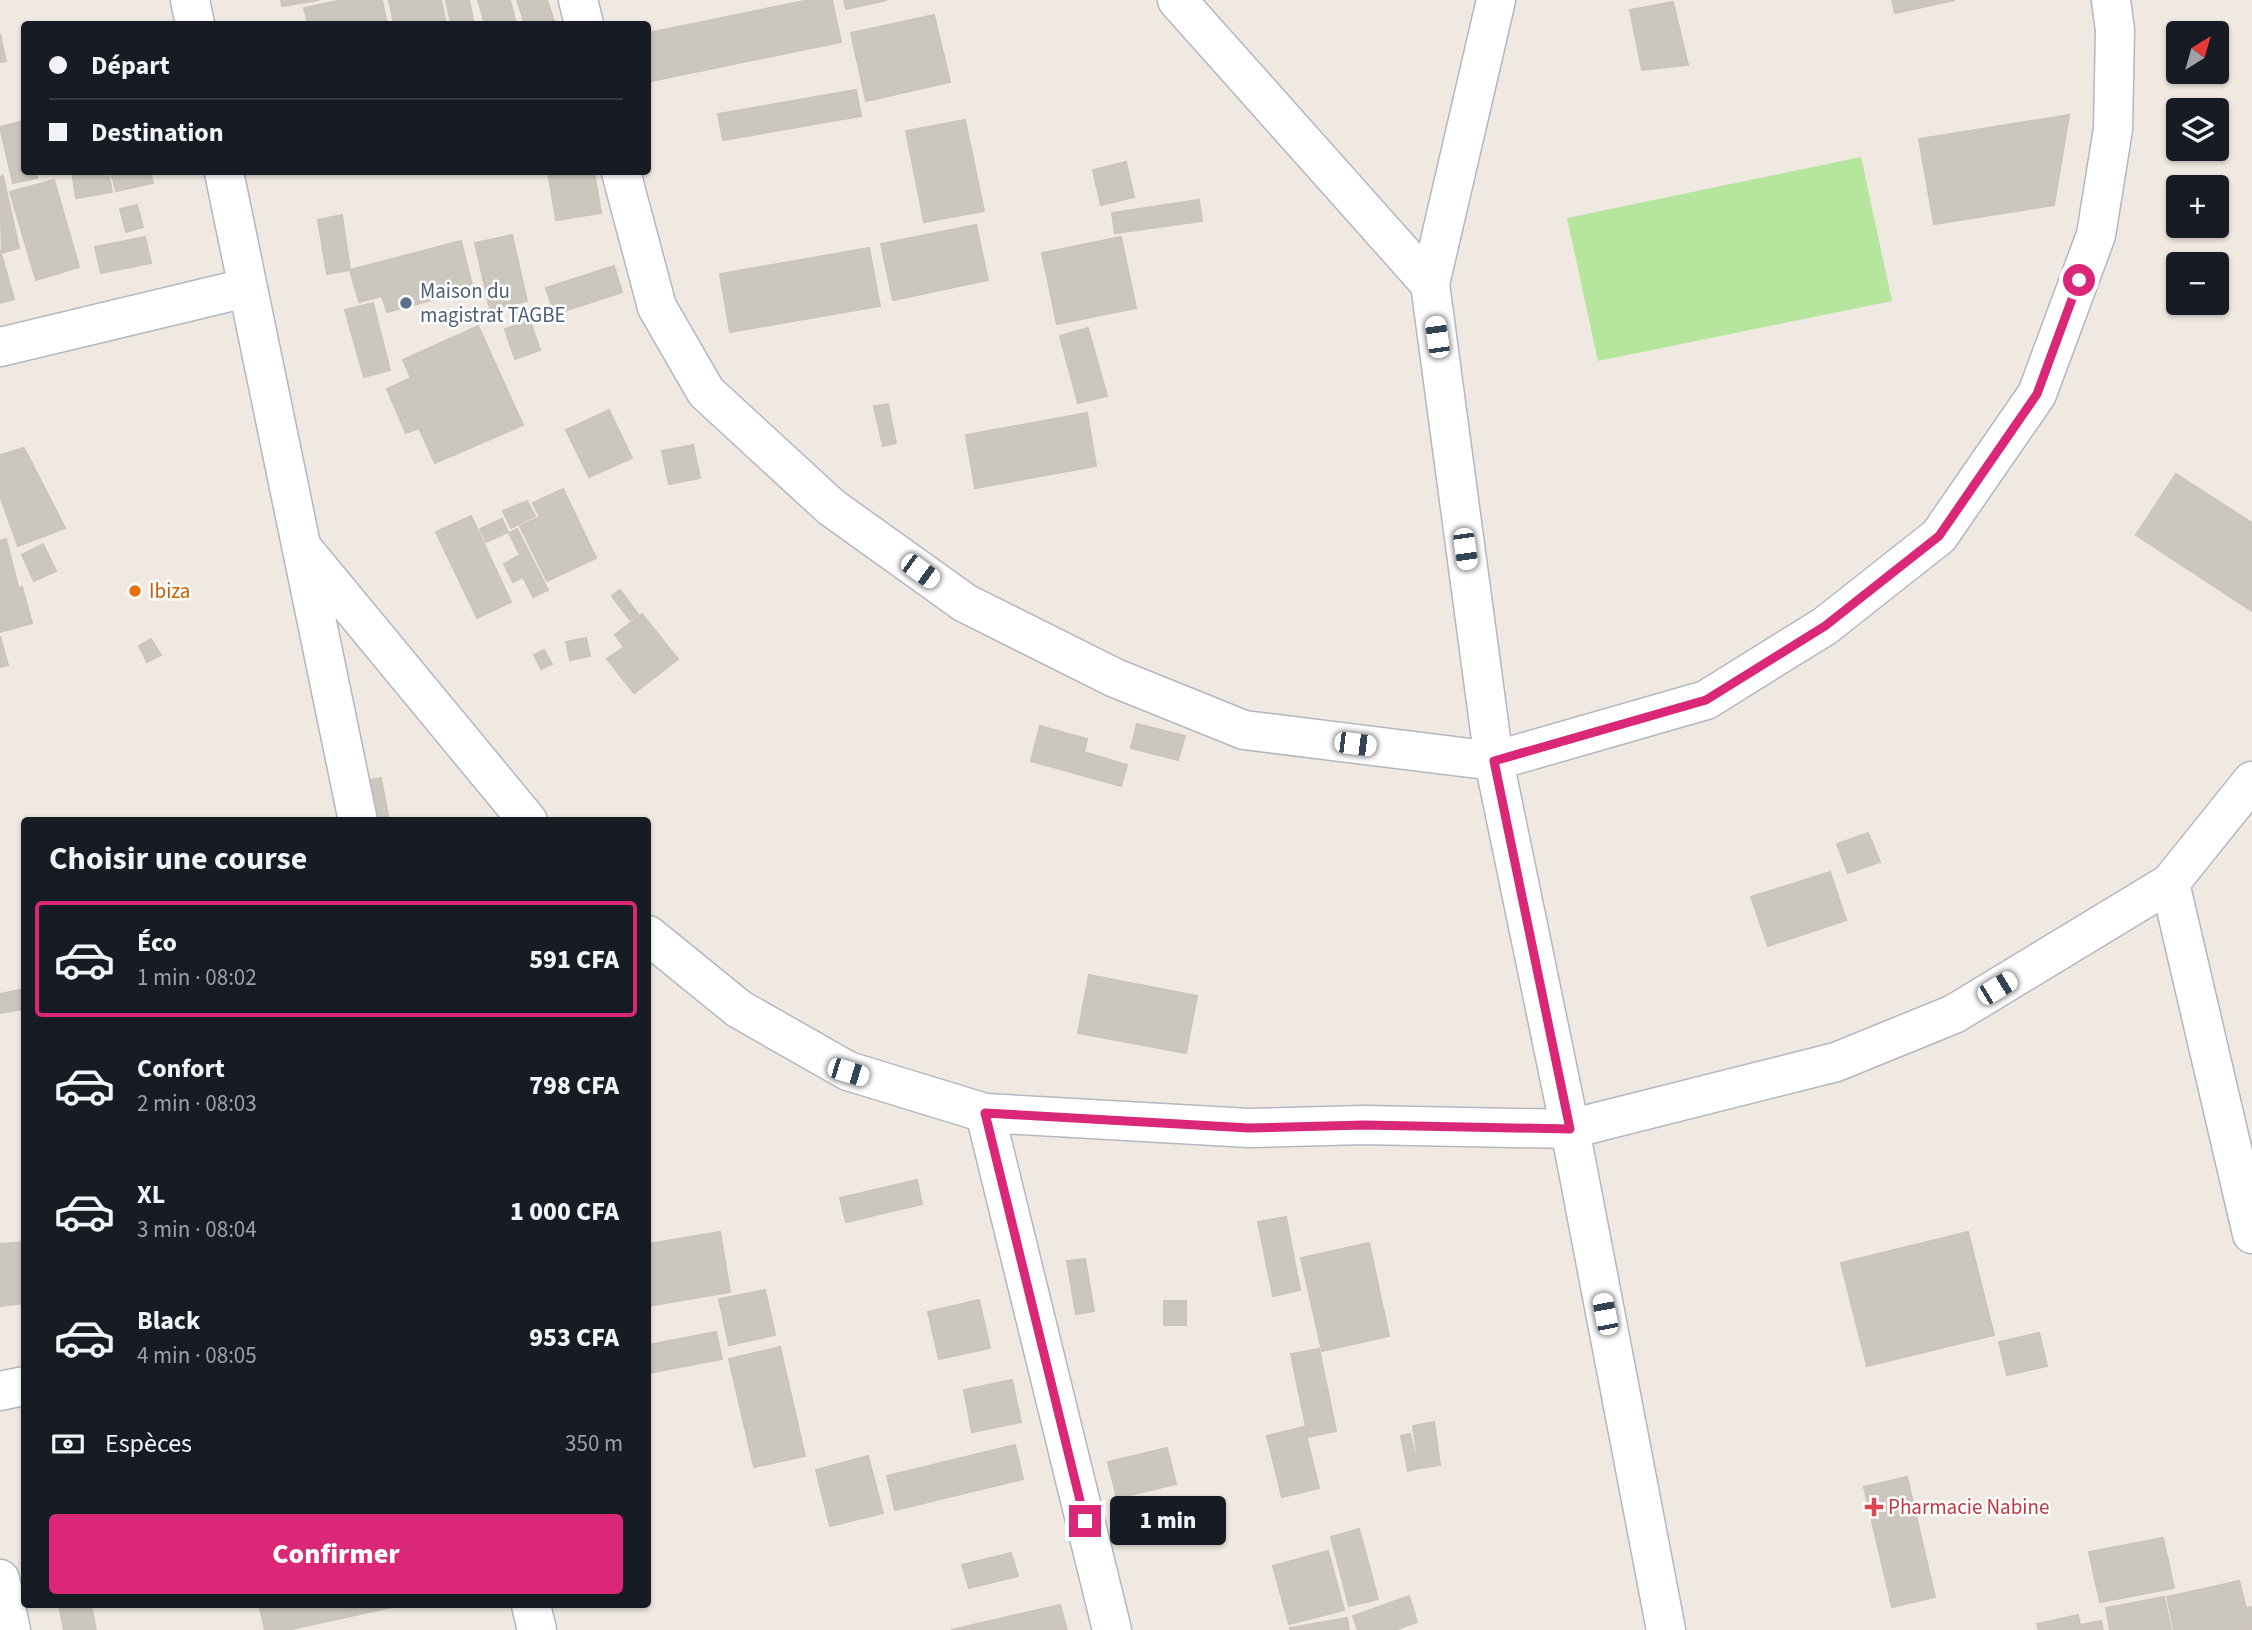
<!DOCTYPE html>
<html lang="fr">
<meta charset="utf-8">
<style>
:root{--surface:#171b24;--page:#20242c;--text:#f1f3f6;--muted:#9ea1a6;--line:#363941;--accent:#db2777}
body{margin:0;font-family:"Source Sans 3",sans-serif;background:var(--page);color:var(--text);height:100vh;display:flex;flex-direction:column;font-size:26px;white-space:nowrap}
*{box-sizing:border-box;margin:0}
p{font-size:23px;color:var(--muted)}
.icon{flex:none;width:38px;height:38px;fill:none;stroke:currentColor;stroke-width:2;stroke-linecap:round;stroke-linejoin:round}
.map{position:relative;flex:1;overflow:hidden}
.details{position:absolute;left:21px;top:817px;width:630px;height:791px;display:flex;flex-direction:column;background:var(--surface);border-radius:7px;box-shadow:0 2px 5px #0004}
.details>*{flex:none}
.banner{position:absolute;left:21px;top:21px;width:630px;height:154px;border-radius:7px;box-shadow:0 2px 5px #0004;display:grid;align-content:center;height:154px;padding:0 28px;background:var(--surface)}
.needle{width:46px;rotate:37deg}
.buttons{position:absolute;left:2166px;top:21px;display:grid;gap:14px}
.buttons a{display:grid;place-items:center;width:63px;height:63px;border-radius:7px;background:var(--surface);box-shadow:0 2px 5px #0004;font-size:35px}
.end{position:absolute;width:32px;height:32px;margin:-16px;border:9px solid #db2777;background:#fff;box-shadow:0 0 0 4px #fff}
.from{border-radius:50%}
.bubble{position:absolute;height:49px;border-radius:7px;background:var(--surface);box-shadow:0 2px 5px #0004;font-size:23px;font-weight:800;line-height:49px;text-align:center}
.car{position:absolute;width:21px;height:42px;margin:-21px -10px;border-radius:9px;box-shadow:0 0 5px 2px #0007;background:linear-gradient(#fff 24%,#345 0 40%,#fff 0 76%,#345 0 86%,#fff 0)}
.banner b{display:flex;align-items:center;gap:24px;height:66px;font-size:26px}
.banner b+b{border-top:2px solid var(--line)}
.banner i{width:18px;height:18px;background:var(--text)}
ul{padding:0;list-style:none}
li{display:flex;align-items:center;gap:21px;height:116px;margin:0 14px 10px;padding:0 14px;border:4px solid transparent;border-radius:7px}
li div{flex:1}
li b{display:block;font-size:26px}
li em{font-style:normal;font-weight:800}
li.on{border-color:var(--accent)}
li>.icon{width:63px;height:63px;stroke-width:1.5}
h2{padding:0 28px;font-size:32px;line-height:84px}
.pay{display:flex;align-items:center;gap:18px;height:77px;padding:0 28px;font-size:26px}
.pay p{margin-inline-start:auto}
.action{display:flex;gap:14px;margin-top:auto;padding:14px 28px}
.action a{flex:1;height:80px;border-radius:7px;background:var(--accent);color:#fff;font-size:28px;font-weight:800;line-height:80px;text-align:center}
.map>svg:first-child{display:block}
.green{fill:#b6e59e}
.building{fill:#cbc7bf;stroke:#cbc5ba;stroke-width:2}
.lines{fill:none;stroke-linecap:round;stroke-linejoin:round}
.minor-casing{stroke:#b4b7c1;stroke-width:41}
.minor{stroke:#fff;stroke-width:38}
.route{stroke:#db2777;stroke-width:9}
.service-dot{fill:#5c6f8a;stroke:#fff;stroke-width:2.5}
.food-dot{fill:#e8710a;stroke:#fff;stroke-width:2.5}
.health-dot{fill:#e0444e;stroke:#fff;stroke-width:2.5}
.labels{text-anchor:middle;stroke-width:5;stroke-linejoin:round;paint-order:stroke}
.service-label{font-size:21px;fill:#4e5e75;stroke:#fff;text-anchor:start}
.food-label{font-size:21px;fill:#c56008;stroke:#fff;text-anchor:start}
.health-label{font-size:21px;fill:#be3a42;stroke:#fff;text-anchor:start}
</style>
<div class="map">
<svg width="2252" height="1630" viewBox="0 0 2252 1630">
<rect width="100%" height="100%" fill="#efe9e1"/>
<polygon class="green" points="1861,157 1892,301 1598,361 1567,218"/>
<g class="building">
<polygon points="281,0 319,0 282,6"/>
<polygon points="342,0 382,0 387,24 308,24 304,8"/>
<polygon points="389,0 441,0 446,24 394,24"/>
<polygon points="446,0 469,0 474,24 451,24"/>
<polygon points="478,0 510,0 516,24 485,24"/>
<polygon points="517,0 547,0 555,24 525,24"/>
<polygon points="809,0 832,0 841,42 651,81 648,33"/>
<polygon points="844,0 887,0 846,9"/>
<polygon points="1892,0 1955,0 1895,13"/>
<polygon points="1673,2 1688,65 1642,70 1630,10"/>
<polygon points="934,15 950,82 866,101 851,33"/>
<polygon points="0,34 6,61 0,62"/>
<polygon points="856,90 861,116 723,140 718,114"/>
<polygon points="2069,115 2054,205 1934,224 1919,139"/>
<polygon points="965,120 984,211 924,222 906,131"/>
<polygon points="24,121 24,172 36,172 37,178 13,183 0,127"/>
<polygon points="1126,162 1134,197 1101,205 1093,170"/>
<polygon points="72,172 108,172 112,192 76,198"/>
<polygon points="111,172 150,172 153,183 116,191"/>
<polygon points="548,172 594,172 601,213 556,220"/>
<polygon points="3,176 19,248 2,253 0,177"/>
<polygon points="54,180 79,267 36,280 10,192"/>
<polygon points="1199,200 1202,221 1115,233 1112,213"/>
<polygon points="137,205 143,227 126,232 120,209"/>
<polygon points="342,215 350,270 327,274 318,220"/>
<polygon points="976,225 988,280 893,300 881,244"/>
<polygon points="512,235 527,301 490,309 475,243"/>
<polygon points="145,237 151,263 101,273 95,247"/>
<polygon points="1121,237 1136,308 1057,324 1042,253"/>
<polygon points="461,241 473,289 387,312 382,296 359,302 350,270"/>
<polygon points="869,248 880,306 730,332 720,274"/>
<polygon points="0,250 14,299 0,303"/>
<polygon points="614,266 622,292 555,314 546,288"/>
<polygon points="373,303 390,370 364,377 345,310"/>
<polygon points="530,321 540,350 515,359 505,329"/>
<polygon points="478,326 523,425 435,463 419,428 406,433 387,389 411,378 403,360"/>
<polygon points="1088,328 1107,396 1078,403 1060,336"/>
<polygon points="888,404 896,443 883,446 874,406"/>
<polygon points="609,410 632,458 589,477 566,430"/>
<polygon points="1087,413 1096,466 975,488 966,435"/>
<polygon points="693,445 700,478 669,484 662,451"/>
<polygon points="24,448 65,528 18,546 0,496 0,455"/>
<polygon points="2176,474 2252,523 2252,611 2136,535"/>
<polygon points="563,489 596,558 547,581 520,526 540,517 533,503"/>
<polygon points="527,501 535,516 511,528 503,511"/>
<polygon points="471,516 511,602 477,618 436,532"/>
<polygon points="502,519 508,532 486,542 480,529"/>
<polygon points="517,529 548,590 533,597 523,577 513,582 504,564 520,555 509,533"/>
<polygon points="6,539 18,586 0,591 0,541"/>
<polygon points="43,544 56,571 34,581 22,555"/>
<polygon points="22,587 32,623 0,632 0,593"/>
<polygon points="620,590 638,614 630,620 612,596"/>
<polygon points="642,614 678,659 634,693 607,659 624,647 615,635"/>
<polygon points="0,636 8,665 0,667"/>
<polygon points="586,638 590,656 570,660 566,642"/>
<polygon points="151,639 161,655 147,662 139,646"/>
<polygon points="544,650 552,664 541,669 534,655"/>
<polygon points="1137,724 1185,736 1178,760 1131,748"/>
<polygon points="1040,726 1087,739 1084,752 1127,765 1121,786 1031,761"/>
<polygon points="381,778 389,821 373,821 365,781"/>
<polygon points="1868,833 1880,862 1848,873 1837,844"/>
<polygon points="1830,872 1846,920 1768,946 1751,897"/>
<polygon points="1089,975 1197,996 1186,1053 1078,1033"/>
<polygon points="24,989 24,1009 0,1013 0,994"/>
<polygon points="917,1180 922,1204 846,1222 840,1198"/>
<polygon points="1286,1217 1300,1290 1273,1296 1258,1222"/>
<polygon points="720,1232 730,1292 648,1306 648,1244"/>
<polygon points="1968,1232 1994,1335 1867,1366 1841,1263"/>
<polygon points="24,1242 24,1303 0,1306 0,1244"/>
<polygon points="1369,1243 1389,1336 1322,1351 1301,1258"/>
<polygon points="1085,1259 1094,1311 1076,1314 1067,1261"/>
<polygon points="765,1290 775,1335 729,1345 719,1299"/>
<polygon points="979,1300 990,1348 939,1359 928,1312"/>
<rect x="1164" y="1301" width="22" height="24"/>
<polygon points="716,1332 722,1359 648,1373 648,1345"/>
<polygon points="2039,1333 2047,1366 2007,1375 1999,1342"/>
<polygon points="780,1347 805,1456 754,1467 729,1359"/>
<polygon points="1319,1349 1336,1431 1308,1437 1291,1354"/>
<polygon points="1012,1380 1021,1422 972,1432 964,1390"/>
<polygon points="1434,1422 1440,1465 1419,1468 1413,1426"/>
<polygon points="1304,1427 1319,1488 1282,1497 1267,1436"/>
<polygon points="1410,1434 1418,1468 1408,1471 1401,1436"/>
<polygon points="1015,1445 1023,1479 895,1510 887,1476"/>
<polygon points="1167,1448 1176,1484 1117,1498 1108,1462"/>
<polygon points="868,1456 883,1513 830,1526 816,1470"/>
<polygon points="1907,1477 1935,1597 1892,1607 1864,1487"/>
<polygon points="1359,1529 1378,1599 1349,1606 1331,1537"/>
<polygon points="2163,1538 2174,1588 2100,1602 2089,1552"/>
<polygon points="1328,1551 1344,1610 1289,1624 1273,1566"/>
<polygon points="1011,1553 1018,1576 969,1588 962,1565"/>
<polygon points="2239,1581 2246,1608 2252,1607 2252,1630 2174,1630 2167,1597"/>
<polygon points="1409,1596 1417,1622 1395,1630 1358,1630 1353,1616"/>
<polygon points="2164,1597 2171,1630 2110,1630 2106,1608"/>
<polygon points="59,1605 91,1605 96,1630 64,1630"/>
<polygon points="259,1605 397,1605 397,1606 287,1630 265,1630"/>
<polygon points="1060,1605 1067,1630 951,1630"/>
<polygon points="2078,1615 2080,1625 2101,1621 2103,1630 2039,1630 2037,1624"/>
<polygon points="1347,1618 1349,1630 1290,1630 1290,1628"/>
</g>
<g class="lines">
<g class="minor-casing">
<g id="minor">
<polyline points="190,0 195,24"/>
<polyline points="578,0 584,24"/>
<polyline points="1177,0 1430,284"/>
<polyline points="1496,0 1430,284 1494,761 1570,1129 1666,1630"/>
<polyline points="224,172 358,821"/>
<polyline points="621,172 657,307 706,392 831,507 965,603 1115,678 1244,730 1494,761 1706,700 1825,626 1939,536 2037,394 2096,235 2113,129 2115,30 2111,0"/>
<polyline points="0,347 246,288"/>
<polyline points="304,550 528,821"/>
<polyline points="2170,883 2252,1234"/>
<polyline points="648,935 739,1009 848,1071 985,1113 1249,1128 1364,1125 1570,1129 1836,1062 1954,1014 2170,883 2252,781"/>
<polyline points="985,1113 1112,1630"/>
<polyline points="0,1391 24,1386"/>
<polyline points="0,1579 11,1630"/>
<polyline points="531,1605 537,1630"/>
</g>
</g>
<use href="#minor" class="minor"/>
</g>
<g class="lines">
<polyline class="route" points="1085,1521 985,1113 1249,1128 1364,1125 1570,1129 1494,761 1706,700 1825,626 1939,536 2037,394 2079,280"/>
</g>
<circle class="service-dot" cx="406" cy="303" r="7"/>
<circle class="food-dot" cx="135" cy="591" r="7"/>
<path class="health-dot" d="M1870.5 1496.5h7v7h7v7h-7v7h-7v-7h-7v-7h7z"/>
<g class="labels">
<g class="service-label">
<text x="420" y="298">Maison du<tspan x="420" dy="24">magistrat TAGBE</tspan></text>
</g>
<g class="food-label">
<text x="149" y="598">Ibiza</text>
</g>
<g class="health-label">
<text x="1888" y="1514">Pharmacie Nabine</text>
</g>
</g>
</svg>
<div class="buttons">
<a><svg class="needle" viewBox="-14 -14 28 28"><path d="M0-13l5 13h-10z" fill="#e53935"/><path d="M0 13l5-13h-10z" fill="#9ea1a6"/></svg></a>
<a><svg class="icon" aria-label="layers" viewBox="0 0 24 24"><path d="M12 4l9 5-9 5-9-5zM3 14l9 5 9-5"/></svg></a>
<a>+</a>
<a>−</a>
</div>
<i class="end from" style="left:2079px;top:280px"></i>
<i class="end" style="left:1085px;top:1521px"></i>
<div class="bubble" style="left:1110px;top:1496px;width:116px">1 min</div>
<i class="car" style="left:1437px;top:337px;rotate:352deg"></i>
<i class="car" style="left:1465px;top:549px;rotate:172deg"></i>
<i class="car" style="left:920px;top:571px;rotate:126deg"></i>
<i class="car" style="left:1355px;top:744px;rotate:97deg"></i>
<i class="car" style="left:1997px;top:988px;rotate:59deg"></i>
<i class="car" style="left:848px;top:1072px;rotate:107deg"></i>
<i class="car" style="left:1605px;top:1314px;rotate:349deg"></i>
<div class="banner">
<b><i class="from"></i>Départ</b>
<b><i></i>Destination</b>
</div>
<section class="details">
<h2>Choisir une course</h2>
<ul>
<li class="on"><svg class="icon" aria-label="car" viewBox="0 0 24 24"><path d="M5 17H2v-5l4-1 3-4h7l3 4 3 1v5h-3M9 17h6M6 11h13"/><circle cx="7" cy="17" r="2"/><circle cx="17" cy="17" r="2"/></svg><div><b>Éco</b><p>1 min · 08:02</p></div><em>591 CFA</em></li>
<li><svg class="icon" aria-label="car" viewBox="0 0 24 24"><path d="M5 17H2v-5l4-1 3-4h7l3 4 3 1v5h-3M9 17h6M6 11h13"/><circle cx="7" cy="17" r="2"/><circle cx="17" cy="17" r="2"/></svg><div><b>Confort</b><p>2 min · 08:03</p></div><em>798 CFA</em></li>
<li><svg class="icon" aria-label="car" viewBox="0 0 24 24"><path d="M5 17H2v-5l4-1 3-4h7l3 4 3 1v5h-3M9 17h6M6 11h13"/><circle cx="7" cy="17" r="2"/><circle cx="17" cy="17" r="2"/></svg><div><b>XL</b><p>3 min · 08:04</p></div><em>1 000 CFA</em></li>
<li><svg class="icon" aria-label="car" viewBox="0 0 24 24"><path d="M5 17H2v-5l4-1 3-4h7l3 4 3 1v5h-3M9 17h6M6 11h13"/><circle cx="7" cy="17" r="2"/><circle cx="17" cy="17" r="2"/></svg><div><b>Black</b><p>4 min · 08:05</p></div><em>953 CFA</em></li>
</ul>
<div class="pay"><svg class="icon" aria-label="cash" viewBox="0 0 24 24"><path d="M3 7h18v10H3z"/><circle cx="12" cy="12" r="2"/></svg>Espèces<p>350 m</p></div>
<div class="action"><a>Confirmer</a></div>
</section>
</div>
